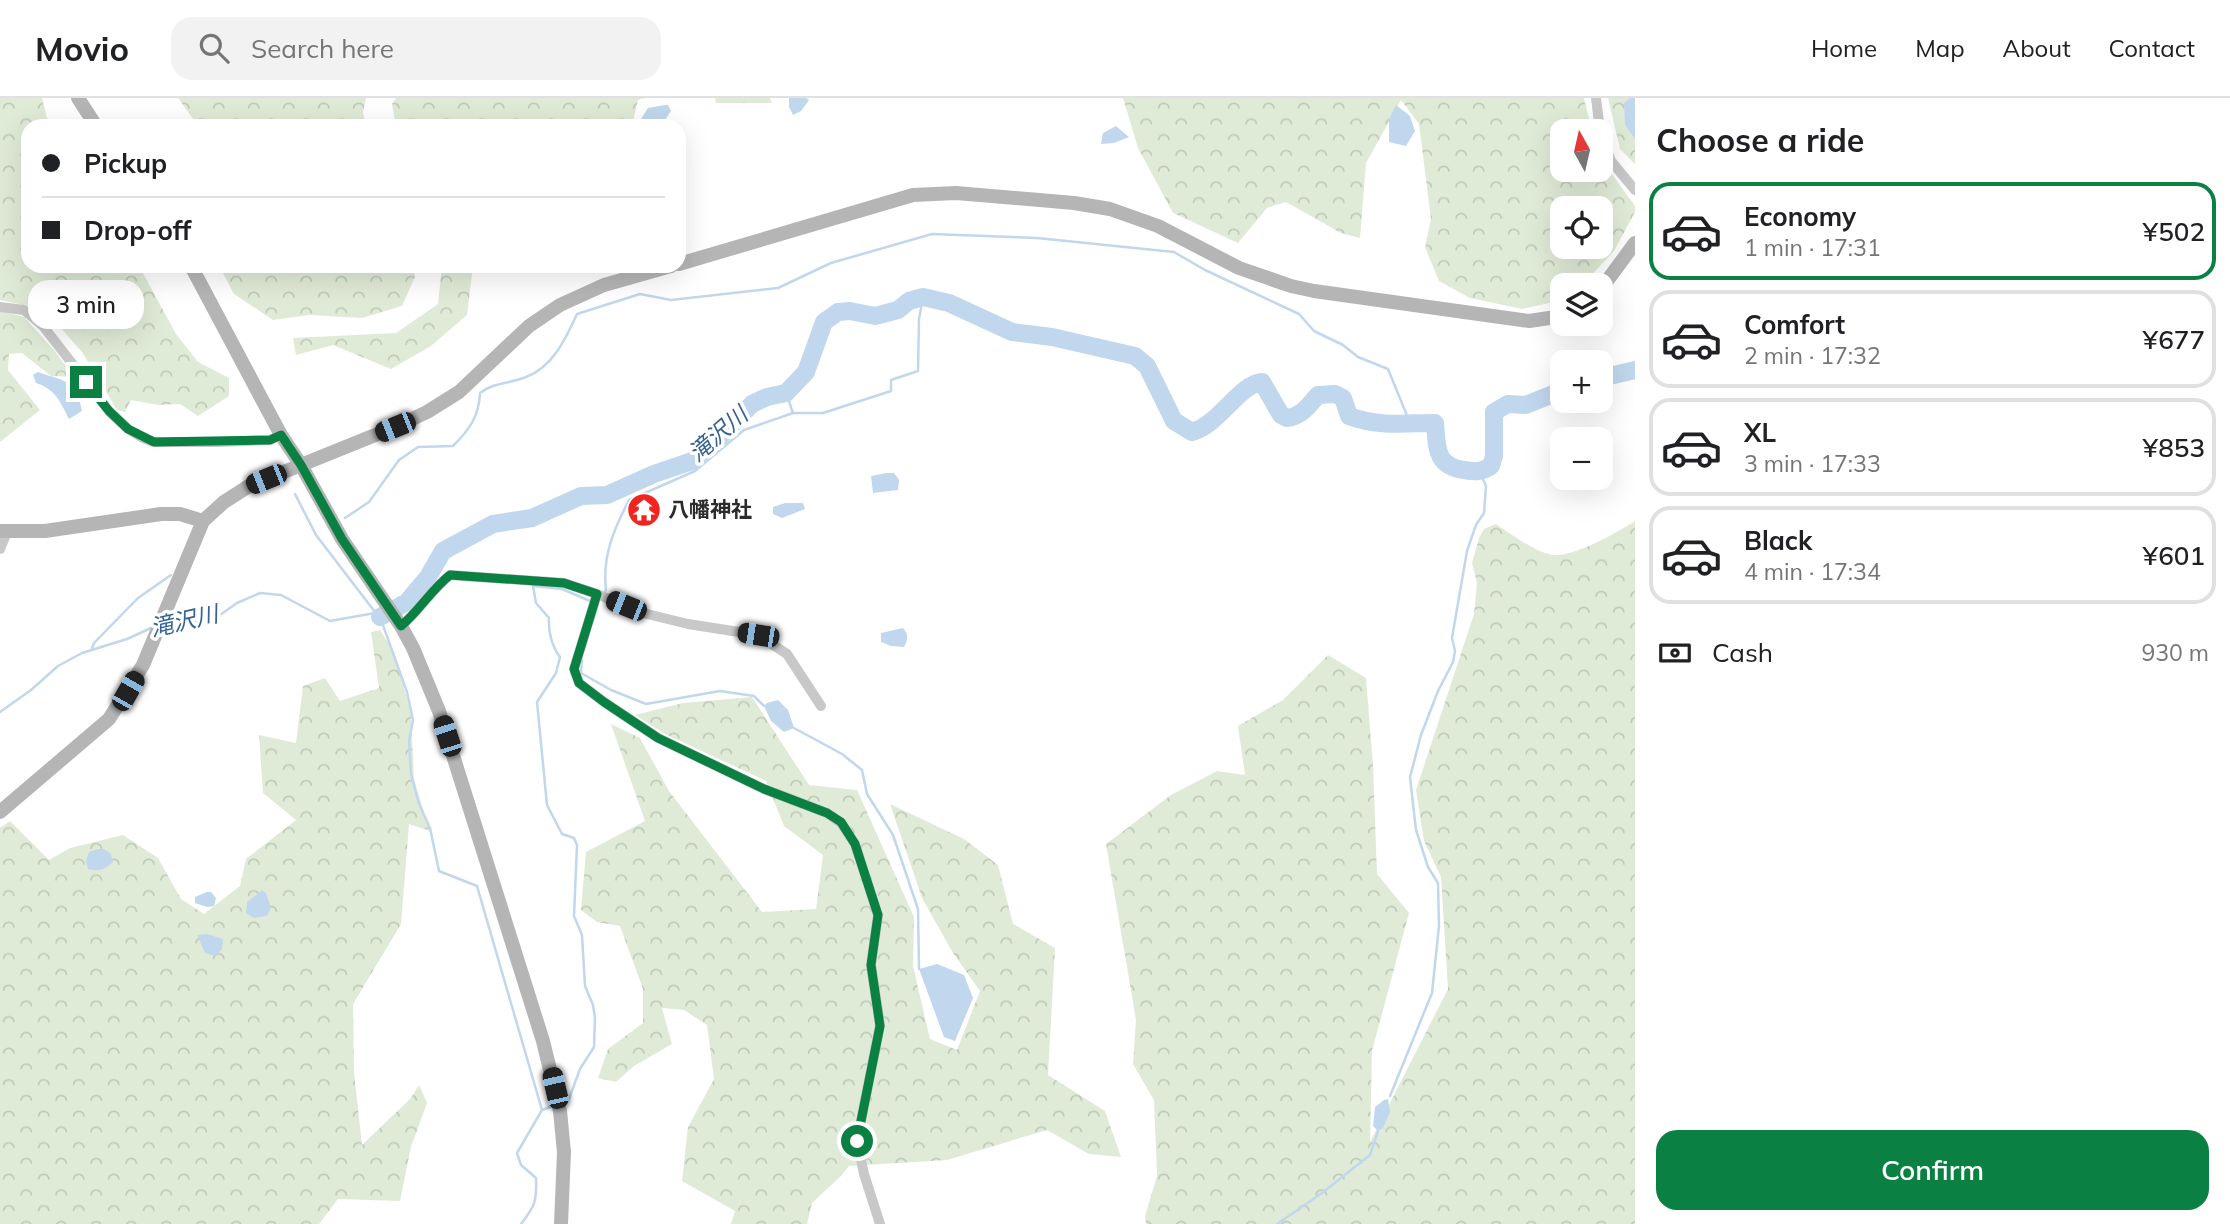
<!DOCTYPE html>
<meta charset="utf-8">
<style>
:root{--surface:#fff;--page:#f2f2f2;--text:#202124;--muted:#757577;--line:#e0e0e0;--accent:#0b8043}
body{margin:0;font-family:Mulish,"Noto Sans JP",sans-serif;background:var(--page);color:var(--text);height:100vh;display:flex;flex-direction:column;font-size:26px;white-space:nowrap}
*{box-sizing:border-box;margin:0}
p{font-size:23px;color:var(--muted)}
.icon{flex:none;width:38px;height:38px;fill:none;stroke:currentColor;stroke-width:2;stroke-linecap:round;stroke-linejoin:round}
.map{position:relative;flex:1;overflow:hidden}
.details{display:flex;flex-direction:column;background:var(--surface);width:595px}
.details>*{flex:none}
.banner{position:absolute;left:21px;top:21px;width:665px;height:154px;border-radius:21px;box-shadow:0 7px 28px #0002;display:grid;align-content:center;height:154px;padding:0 21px;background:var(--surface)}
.needle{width:46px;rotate:352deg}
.controls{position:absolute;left:1550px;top:21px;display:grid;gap:14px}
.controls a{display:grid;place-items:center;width:63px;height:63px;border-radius:14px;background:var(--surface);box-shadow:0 7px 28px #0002;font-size:35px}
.end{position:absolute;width:32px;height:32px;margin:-16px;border:9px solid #0b8043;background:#fff;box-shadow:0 0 0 4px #fff}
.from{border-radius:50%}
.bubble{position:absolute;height:49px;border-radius:21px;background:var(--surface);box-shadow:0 7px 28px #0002;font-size:23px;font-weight:600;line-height:49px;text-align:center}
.car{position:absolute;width:21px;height:42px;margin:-21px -10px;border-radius:9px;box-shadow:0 0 5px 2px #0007;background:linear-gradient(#222 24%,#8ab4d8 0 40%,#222 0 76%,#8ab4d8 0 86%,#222 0)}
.banner b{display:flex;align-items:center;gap:24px;height:66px;font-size:26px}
.banner b+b{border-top:2px solid var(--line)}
.banner i{width:18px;height:18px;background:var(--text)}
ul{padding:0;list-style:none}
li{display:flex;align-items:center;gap:21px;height:98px;margin:0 14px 10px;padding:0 7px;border:4px solid var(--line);border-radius:21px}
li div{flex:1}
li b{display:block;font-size:26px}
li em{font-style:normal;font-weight:600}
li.active{border-color:var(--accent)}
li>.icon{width:63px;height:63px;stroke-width:1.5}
h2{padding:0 21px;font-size:32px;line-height:84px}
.pay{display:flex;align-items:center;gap:18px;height:77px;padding:0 21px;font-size:26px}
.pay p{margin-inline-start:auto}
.primary-button{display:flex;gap:14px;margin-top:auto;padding:14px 21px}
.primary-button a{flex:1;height:80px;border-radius:21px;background:var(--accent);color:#fff;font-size:28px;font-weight:600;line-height:80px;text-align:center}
header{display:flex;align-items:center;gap:42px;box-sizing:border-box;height:98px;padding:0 35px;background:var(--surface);border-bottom:2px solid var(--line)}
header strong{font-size:33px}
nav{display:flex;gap:38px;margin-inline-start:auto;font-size:24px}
.search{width:490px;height:63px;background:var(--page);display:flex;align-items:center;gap:18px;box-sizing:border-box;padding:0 24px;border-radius:21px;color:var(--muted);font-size:26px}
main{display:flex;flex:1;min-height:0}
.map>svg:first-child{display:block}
.forest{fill:url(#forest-crowns);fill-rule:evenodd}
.water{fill:#c1d7ed}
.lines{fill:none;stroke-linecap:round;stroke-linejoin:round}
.stream{stroke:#c1d7ed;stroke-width:2.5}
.river{stroke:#c1d7ed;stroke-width:18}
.street{stroke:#c8c8c8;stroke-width:10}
.secondary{stroke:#b5b5b5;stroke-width:14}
.route{stroke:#0b8043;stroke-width:9}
.labels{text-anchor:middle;stroke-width:7;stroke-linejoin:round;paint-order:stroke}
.poi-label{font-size:21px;font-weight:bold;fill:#2b2b2b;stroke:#fff;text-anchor:start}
.water-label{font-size:23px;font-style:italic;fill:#356492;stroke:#fff}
</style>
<header>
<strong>Movio</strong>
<div class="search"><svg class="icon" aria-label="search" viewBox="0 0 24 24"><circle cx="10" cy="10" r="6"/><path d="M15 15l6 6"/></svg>Search here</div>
<nav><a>Home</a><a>Map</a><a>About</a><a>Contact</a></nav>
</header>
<main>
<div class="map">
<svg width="1635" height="1126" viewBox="0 0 1635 1126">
<defs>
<pattern id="forest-crowns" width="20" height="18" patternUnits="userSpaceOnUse" patternTransform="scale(1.75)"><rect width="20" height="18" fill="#e0ebd7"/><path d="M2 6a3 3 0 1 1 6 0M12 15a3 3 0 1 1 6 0" fill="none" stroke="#c0cab9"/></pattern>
</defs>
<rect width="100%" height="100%" fill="#fff"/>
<g class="forest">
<polygon points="0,0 42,0 49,28 28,28 28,168 139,168 176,236 198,264 229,280 229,298 198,318 180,306 158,307 131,302 125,314 117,312 82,254 51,219 42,211 0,202"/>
<polygon points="178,0 366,0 363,14 366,28 198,28"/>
<polygon points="396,0 645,0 638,2 632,28 396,28 392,6"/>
<polygon points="715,0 770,0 772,5 716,5"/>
<path d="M1123 0H1584L1592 33H1563V72H1601V61L1635 108V114L1614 153 1582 187H1563V202L1522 211 1470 200 1439 183 1425 149 1431 121 1419 26 1401 2 1366 65 1360 140 1341 135 1286 104 1267 110 1238 145 1173 115 1138 50ZM1563 110H1601V149H1563Z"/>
<polygon points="1608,0 1635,0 1635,66 1620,51"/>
<polygon points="219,168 413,168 415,179 402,208 362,220 309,217 273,222 234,196"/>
<polygon points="442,168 473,168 467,217 431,248 391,271 333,247 296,257 293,240 396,235 438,206"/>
<polygon points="0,213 24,219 54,252 74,279 51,278 22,255 9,256 8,272 40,312 0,344"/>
<path d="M1635 423V1126H1146L1145 1118 1157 1078 1154 1002 1133 966 1136 922 1106 746 1171 697 1217 673 1245 677 1238 628 1283 602 1328 557 1366 580 1373 667 1377 776 1409 815 1372 953 1370 1044 1448 891 1441 779 1424 743 1416 692 1474 516 1477 485 1472 465 1479 440 1484 431 1496 426C1509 435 1538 456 1554 457 1574 459 1618 434 1635 423Z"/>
<polygon points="380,532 394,554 411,615 414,682 430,733 409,726 401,826 353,906 354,974 362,1047 410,1001 419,987 427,1005 411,1049 400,1103 338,1101 319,1126 0,1126 0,730 10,723 49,762 70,750 123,737 158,760 181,801 204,816 240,788 246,761 296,722 263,695 259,637 296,645 303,588 325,580 340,603 379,590 371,534"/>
<polygon points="752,599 809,687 857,692 914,819 913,868 930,941 957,952 980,893 953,855 922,800 890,706 964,741 998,767 1013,826 1055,850 1048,977 1105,1013 1121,1059 1089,1056 1047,1032 947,1062 849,1068 841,1078 812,1105 807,1126 731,1126 735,1113 682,1083 688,1029 714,981 707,927 684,912 662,910 672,946 634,968 616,984 598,980 608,951 643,925 643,891 620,828 597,824 581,812 586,754 645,723 611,626 640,640 669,693 762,814 816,811 823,757 784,728 766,683 665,636 635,617 683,605"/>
</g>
<g class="water">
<polygon points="789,0 806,0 809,2 801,13 793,17 789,9"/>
<polygon points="1630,0 1635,0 1635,41 1625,27 1624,5"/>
<polygon points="665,7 668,7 671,13 661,28 643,28 641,21 648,10"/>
<polygon points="1396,7 1410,18 1415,33 1406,48 1389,44 1389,21"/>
<polygon points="1116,28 1129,39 1114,45 1101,46 1103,35"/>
<path d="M38 274C66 284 76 281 82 313L69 321C60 303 55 291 36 285L33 277Z"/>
<polygon points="886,375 894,375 899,382 898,392 873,395 871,378"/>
<polygon points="785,405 803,405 805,411 782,420 773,416 773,409"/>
<path d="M903 530C909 537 908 541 904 549L891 548 881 544V535Z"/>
<polygon points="778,602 788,612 794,630 784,634 771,623 764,608 767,605"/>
<path d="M98 751H104L111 756 113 764C104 772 99 774 88 771L86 763 89 754Z"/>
<polygon points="262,792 266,795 271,810 267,818 254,820 246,815 247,804"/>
<polygon points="207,794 211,794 216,800 214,808 207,809 195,805 195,799"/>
<polygon points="207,836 223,841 222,851 215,858 205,855 197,837"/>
<polygon points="937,866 964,877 973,900 955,943 944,939 919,871"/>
<polygon points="1388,1001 1390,1014 1383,1030 1378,1033 1373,1028 1375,1009 1384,1002"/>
</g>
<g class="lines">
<g class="stream">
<polyline points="786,295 793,315"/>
<polyline points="295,396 316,437 375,514"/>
<path d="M345 420 369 404 399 362 418 349 453 348C469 332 479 319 480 295 494 284 509 286 526 279 553 269 566 240 577 216L640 196 671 202 778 190 831 165 932 136 1037 140 1174 154 1205 172 1299 216 1314 233 1343 247 1358 259 1388 271 1410 325"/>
<path d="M603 496 606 492C602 458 614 431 629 402L695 373 744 332 793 315H823L891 293V282L918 273 919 221 923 199"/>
<path d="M165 528 197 524 220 517 237 505 260 495 281 497 330 523 375 515 380 519 407 594 413 622 409 643 411 676 419 706 430 730 439 773 477 788 542 1012 517 1055 521 1067 536 1080C537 1103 535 1108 521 1126"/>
<polyline points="92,550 94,545 138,500 171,477"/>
<polyline points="582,562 581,575 611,592 646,606 720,593 754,598 764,608"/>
<polyline points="0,614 31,592 58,568 82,555 127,541 151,530"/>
<polyline points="794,630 842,656 862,672 867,696 893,737 918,811 919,871"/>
<polyline points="1390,998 1432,895 1439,828 1438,785 1428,769 1416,732 1410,679 1421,637 1438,593 1453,564 1455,553 1452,540 1467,453 1476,427 1484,415 1486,388 1480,374"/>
<path d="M564 1003 569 1001 580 971 594 949 595 920 593 907 585 888 582 837 574 818 577 747 574 740 562 736 547 707 537 604 556 575 560 559C552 549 548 533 549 520L536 505 533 488 562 491 590 503"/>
<polyline points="542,1012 555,1007"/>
<polyline points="1277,1126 1322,1095 1370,1057 1378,1033"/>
</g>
<g class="river">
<polyline points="1601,280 1635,272"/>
<path d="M380 519 407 504 428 479 443 453 493 426 532 420 581 398 607 397 654 376 692 363 711 348 752 306 767 299 786 295 806 274 824 224 838 214 850 213 875 218 898 212 909 203 923 199 949 205 1012 234 1052 239 1135 258 1147 268 1174 323 1192 334C1220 326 1238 287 1262 284L1281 317 1287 320C1302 318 1308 308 1318 297L1335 296 1343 300 1349 318C1378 329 1405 325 1435 325 1437 349 1435 368 1464 372 1476 374 1481 374 1491 368L1494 358V314L1508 306 1526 307 1563 292"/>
</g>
<g class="street">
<polyline points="1596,0 1600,33"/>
<polyline points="1601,37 1611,63 1635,92"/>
<polyline points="0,209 24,212 43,228 109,313 128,331 143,340 154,344 218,344 270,342 281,337"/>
<polyline points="0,451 7,434"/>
<polyline points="597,496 643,515 688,526 758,537 787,556 821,608"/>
<path d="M401 528C419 513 431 492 450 477L564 485 597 496 574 571 579 585 604 604 658 640 764 691 827 715 841 725 855 746 878 817 871 867 880 927 857 1043 864 1076 880 1126"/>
</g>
<g class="secondary">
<polyline points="78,0 96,28"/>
<polyline points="679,166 913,97 956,95 1074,105 1110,111 1158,128 1239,170 1291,188 1314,193 1529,223 1563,218"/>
<polyline points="191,168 281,337 301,367 342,441 401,528 413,550 439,613 543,943 560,1013 564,1054 561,1126"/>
<polyline points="1601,191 1635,145"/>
<polyline points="0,433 45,433 161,416 180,416 203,423"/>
<polyline points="0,714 109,621 143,567 203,423 224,404 249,388 395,329 427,314 459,294 529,228 560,207 604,187 671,168"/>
</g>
</g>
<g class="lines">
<path class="route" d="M86 284 109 313 128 331 154 344 270 342 281 337 301 367 342 441 401 528C419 513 431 492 450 477L564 485 597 496 574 571 579 585 604 604 658 640 764 691 827 715 841 724 855 746 878 817 871 867 880 928 857 1043"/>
</g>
<defs>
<g id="temple-disc" transform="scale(1.75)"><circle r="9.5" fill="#f1251f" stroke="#fff"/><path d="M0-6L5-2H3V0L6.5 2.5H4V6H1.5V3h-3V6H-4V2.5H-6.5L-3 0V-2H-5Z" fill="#fff"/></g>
</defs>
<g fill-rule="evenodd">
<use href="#temple-disc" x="644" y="412"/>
</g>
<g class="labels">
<g class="poi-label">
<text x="668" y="419">八幡神社</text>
</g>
<g class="water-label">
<text transform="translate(718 336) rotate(-41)" y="8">滝沢川</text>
<text transform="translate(184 523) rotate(-13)" y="8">滝沢川</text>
</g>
</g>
</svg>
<div class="controls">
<a><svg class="needle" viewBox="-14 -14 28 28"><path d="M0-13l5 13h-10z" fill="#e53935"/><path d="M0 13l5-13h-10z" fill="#757577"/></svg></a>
<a><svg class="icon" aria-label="locate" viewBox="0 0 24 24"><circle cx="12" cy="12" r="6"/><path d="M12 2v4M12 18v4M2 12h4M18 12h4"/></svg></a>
<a><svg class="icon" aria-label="layers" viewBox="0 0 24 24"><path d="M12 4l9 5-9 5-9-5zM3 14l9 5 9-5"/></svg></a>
<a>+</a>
<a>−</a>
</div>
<i class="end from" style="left:857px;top:1043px"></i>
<i class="end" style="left:86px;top:284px"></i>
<div class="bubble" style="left:28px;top:182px;width:116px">3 min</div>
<i class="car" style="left:395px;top:329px;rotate:248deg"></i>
<i class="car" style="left:266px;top:381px;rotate:248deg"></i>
<i class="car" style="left:626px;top:508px;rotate:292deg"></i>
<i class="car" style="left:758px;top:537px;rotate:279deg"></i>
<i class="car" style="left:128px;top:593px;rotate:30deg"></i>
<i class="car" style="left:447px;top:638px;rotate:342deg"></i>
<i class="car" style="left:555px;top:990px;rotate:347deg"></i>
<div class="banner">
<b><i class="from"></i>Pickup</b>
<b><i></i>Drop-off</b>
</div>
</div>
<section class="details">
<h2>Choose a ride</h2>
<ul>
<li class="active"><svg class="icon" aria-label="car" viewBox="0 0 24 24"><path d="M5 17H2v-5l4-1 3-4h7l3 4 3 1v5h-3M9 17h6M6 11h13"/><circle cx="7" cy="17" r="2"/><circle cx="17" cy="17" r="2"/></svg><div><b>Economy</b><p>1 min · 17:31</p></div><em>¥502</em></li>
<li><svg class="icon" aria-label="car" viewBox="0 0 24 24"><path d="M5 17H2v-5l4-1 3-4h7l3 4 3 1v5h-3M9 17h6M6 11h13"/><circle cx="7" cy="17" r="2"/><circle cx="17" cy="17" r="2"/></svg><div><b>Comfort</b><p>2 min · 17:32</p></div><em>¥677</em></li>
<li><svg class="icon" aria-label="car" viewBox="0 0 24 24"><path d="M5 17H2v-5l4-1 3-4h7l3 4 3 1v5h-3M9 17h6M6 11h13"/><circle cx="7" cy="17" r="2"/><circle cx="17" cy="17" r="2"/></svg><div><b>XL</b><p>3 min · 17:33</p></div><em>¥853</em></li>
<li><svg class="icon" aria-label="car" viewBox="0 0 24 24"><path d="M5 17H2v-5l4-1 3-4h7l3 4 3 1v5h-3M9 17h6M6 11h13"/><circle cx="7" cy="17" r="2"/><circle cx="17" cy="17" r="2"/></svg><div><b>Black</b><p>4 min · 17:34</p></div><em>¥601</em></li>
</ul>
<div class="pay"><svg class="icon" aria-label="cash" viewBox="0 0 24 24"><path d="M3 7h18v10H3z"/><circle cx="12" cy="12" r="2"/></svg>Cash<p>930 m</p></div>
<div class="primary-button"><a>Confirm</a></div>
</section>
</main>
